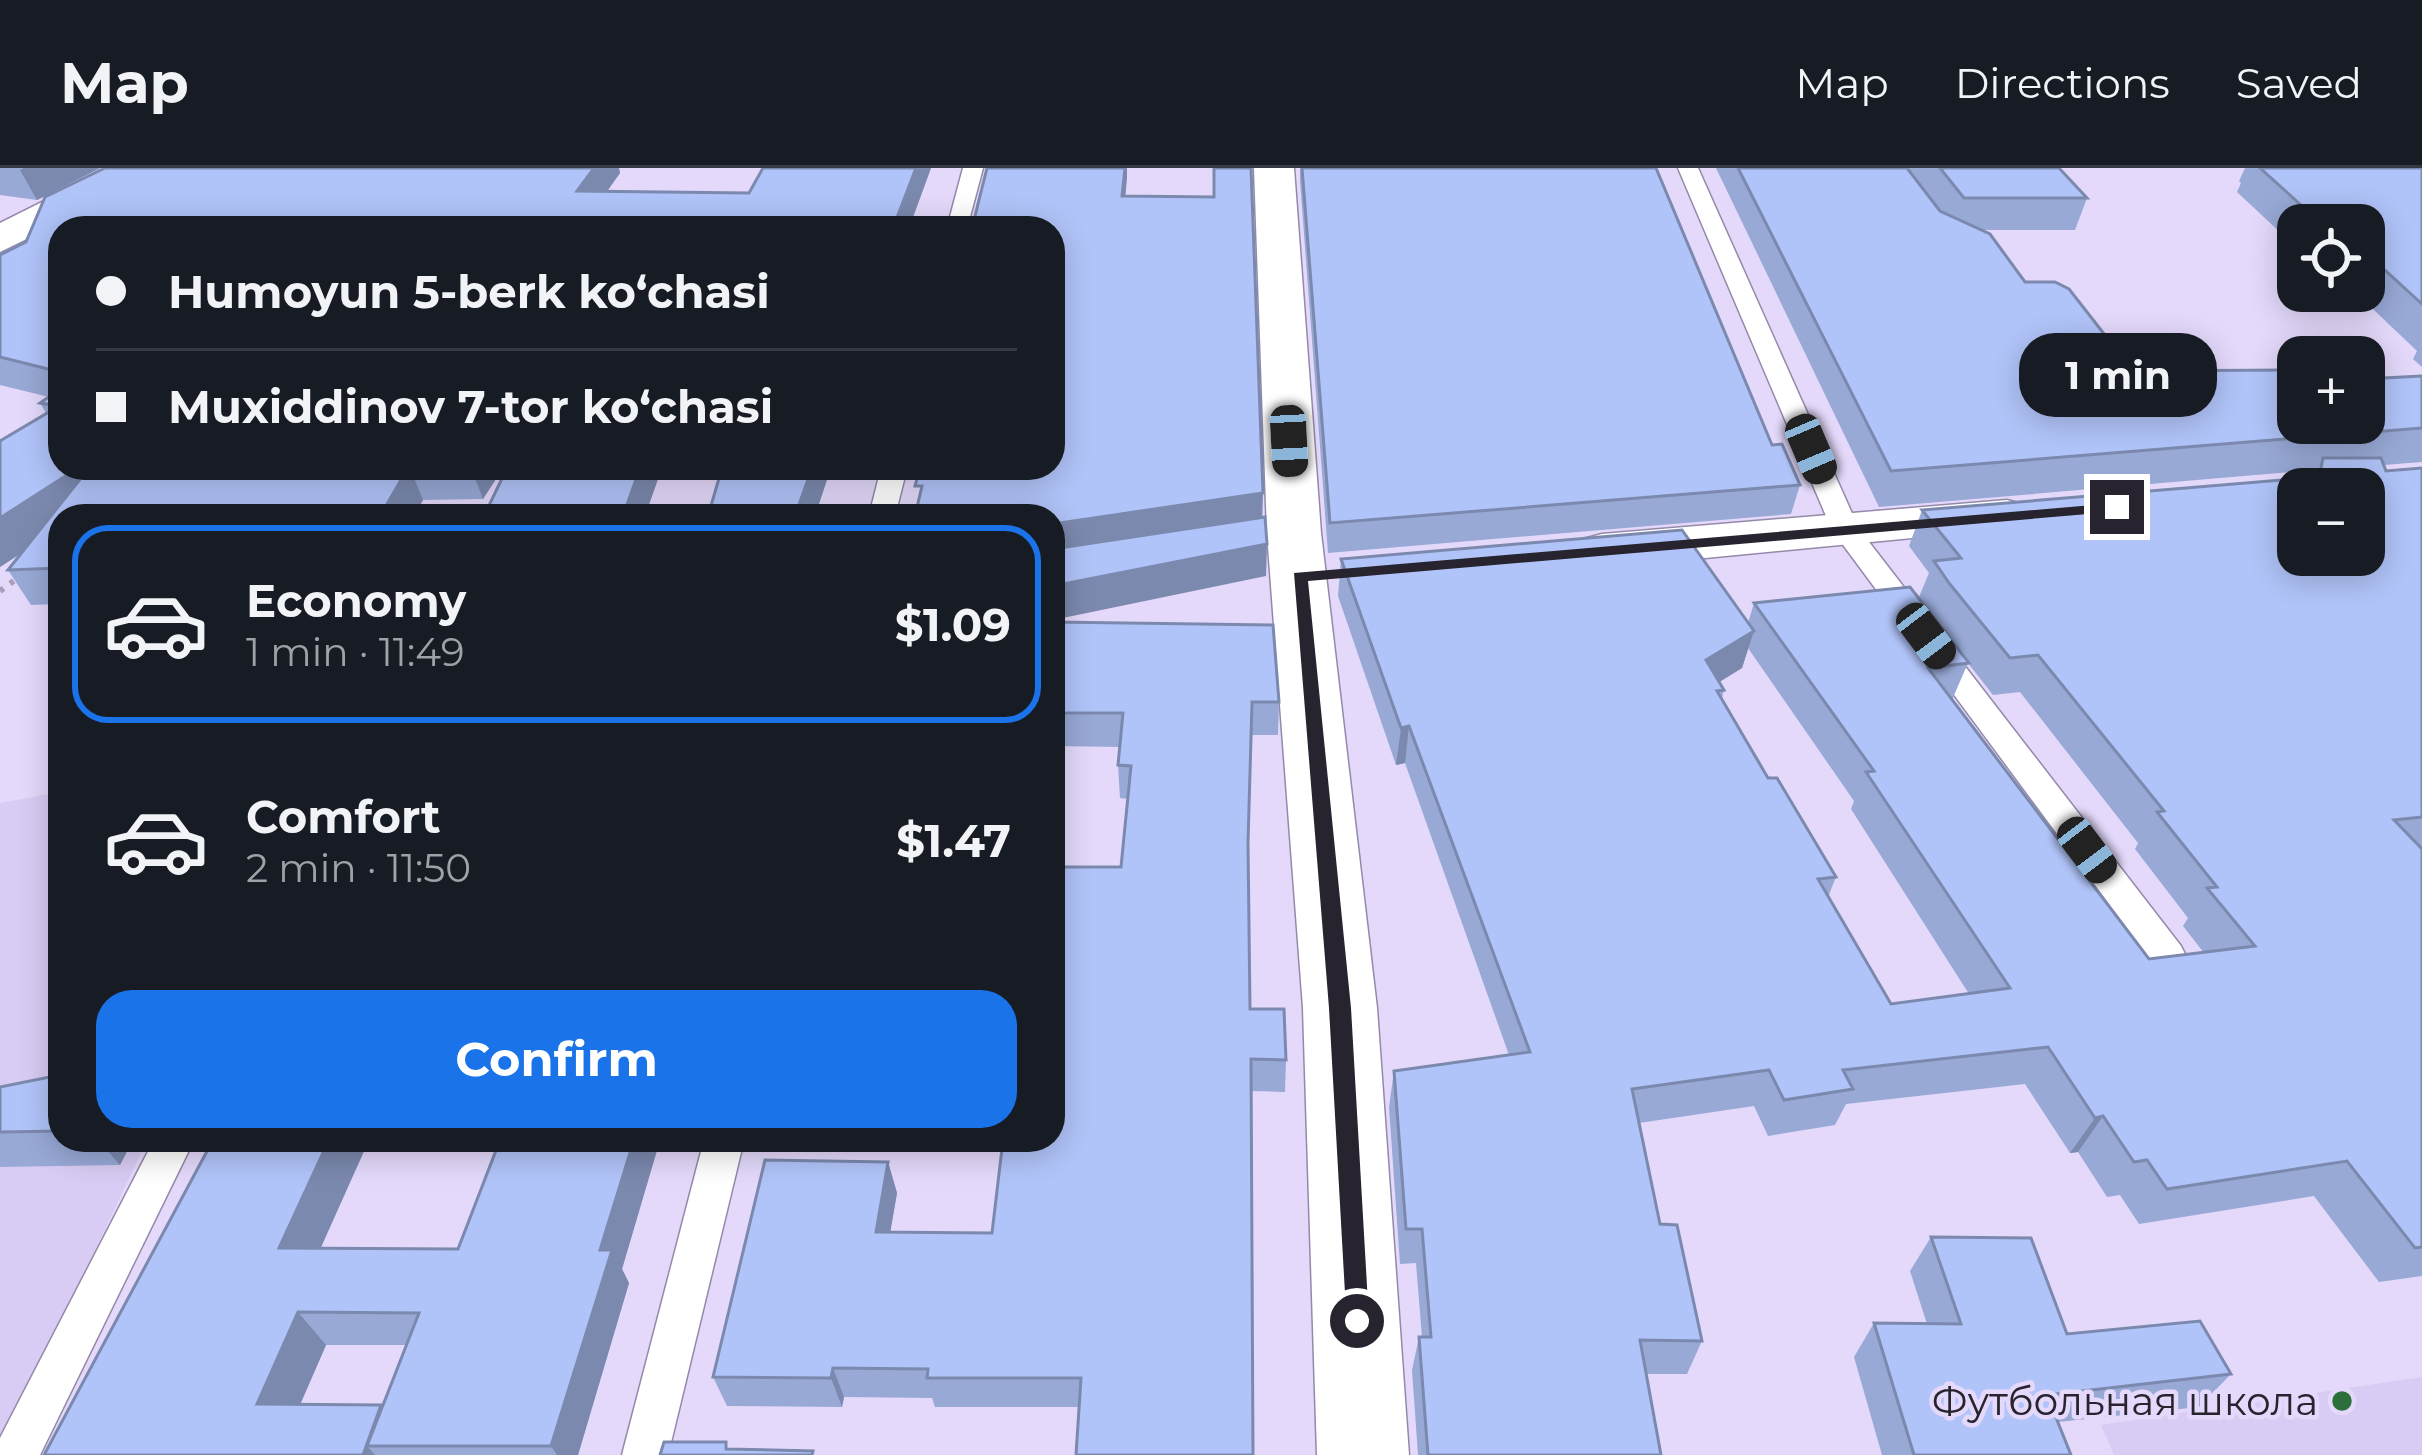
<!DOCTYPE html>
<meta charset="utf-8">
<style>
:root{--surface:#171b24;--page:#20242c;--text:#f1f3f6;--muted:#9ea1a6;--line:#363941;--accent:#1a73e8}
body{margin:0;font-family:Montserrat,sans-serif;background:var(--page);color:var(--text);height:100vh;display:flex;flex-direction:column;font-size:45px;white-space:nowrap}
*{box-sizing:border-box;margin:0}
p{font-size:39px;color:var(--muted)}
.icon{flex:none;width:66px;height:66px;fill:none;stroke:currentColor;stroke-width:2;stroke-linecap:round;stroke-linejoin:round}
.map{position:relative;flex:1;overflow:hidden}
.panel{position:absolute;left:48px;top:336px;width:1017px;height:648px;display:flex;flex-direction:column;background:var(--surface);border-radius:36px;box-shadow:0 6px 30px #0003}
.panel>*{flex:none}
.top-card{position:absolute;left:48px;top:48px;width:1017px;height:264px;border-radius:36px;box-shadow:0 6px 30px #0003;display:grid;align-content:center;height:264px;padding:0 48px;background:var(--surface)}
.fabs{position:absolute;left:2277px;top:36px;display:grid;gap:24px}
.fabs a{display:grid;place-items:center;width:108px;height:108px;border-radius:24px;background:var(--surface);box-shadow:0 6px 30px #0003;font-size:60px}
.end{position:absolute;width:54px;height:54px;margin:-27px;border:15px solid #27232f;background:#fff;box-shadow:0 0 0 6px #fff}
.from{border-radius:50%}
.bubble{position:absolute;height:84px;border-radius:36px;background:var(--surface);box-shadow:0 6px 30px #0003;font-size:39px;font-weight:700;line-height:84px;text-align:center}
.car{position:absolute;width:36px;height:72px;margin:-36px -18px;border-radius:15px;box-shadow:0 0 9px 3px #0007;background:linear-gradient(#222 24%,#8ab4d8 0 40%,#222 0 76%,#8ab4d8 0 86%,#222 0)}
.top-card b{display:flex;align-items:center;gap:42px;height:114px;font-size:45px}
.top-card b+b{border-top:3px solid var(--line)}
.top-card i{width:30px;height:30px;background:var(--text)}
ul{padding:21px 0 0;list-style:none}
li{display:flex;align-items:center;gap:36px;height:198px;margin:0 24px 18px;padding:0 24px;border:6px solid transparent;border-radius:36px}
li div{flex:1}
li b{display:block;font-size:45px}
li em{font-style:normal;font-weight:700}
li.active{border-color:var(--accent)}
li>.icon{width:108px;height:108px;stroke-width:1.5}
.action{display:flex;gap:24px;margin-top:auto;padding:24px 48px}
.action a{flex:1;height:138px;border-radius:36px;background:var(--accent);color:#fff;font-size:48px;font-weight:700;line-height:138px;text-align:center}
header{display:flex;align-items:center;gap:72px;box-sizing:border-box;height:168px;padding:0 60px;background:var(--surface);border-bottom:3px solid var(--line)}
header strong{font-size:57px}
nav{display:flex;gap:66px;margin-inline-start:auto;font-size:42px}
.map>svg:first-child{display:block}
.built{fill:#d9ccf4}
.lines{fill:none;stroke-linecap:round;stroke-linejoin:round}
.service-casing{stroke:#9489a9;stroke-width:3}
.minor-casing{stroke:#9489a9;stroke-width:3}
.primary-casing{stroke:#9489a9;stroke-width:3}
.path{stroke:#a8a0bb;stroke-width:6;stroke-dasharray:4.5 8;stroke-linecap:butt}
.service{fill:#fff;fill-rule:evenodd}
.minor{fill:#fff;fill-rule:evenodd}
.primary{fill:#fff;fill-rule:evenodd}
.wall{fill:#98a9d6;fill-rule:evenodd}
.shaded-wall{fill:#7c89ae}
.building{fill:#b1c4f9;stroke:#7c89ae;stroke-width:3;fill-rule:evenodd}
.route{fill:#27232f}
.poi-dot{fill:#2b6f3a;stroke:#e4d9fb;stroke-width:4.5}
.labels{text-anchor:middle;stroke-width:9;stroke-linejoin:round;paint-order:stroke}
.near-poi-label{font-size:39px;fill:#27232f;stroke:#e4d9fb;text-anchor:end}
</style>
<header>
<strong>Map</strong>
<nav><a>Map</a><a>Directions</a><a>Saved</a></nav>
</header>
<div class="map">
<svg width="2422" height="1287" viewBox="0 0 2422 1287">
<rect width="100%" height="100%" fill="#e4d9fb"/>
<g class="built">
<polygon points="60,624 60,972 147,972 0,1285 0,635"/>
<polygon points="2422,1209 2422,1287 2114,1287 2101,1257"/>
</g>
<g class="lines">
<g class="service-casing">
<g id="service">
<polygon points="963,0 983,0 967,60 947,60"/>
<polygon points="1678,0 1698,0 1859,361 2181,778 2186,788 2181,798 2168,802 2155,798 1832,362"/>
<polygon points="881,300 907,300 895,348 869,348"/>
<polygon points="154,972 194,972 40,1287 0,1287 0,1270"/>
<polygon points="704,972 744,972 668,1287 622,1287"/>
</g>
</g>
<g class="minor-casing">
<g id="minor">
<polygon points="1254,0 1294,0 1321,365 1377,840 1409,1287 1317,1287 1303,840 1267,365"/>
<polygon points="2007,332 2026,337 2034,348 2026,359 1602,400 1583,395 1574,383 1583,371 1602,366"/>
</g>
</g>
<g class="primary-casing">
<polygon id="primary" points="110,0 161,0 155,8 0,84 0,55"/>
</g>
<polyline class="path" points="0,423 19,409"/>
<use href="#service" class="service"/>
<use href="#minor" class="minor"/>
<use href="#primary" class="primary"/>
</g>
<g class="wall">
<polygon points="0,0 100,0 37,32 0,27"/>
<polygon points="105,0 619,0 620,5 607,23 749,25 763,0 931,0 909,60 60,60 60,300 503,300 483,331 423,332 414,348 60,348 60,436 31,437 8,402 22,385 0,399 0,273 46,245 40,235 49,229 0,217 0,87 26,74 45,29"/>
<polygon points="1300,0 1656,0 1772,277 1800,317 1791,346 1328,385 1300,13"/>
<path d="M1716 0H2059L2087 30 2075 62H1981L2025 114 2133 203 2298 255 2422 208V294L2384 297 2386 303 2422 300V1108L2379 1114 2314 1028 2139 1056 2120 1027 2107 1029 2078 984 2070 985 2025 916 1846 936 1835 957 1768 968 1754 938 1639 955 1660 1056 1702 1173 1687 1206H1646L1661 1287H1418L1412 1202 1419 1169H1422L1416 1095 1400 1096 1389 939 1394 903 1509 887 1405 595 1396 597 1338 428 1341 391 1748 455 1754 435 1931 446 1919 429 1929 405 1909 378 1922 342 2312 309 2316 302 1879 339ZM1748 480 1854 633 1851 641 1969 826 1891 836 1828 729 1836 709 1768 610 1722 530 1724 522 1719 514 1742 500ZM1968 495 1993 527 2020 524 2138 675 2135 681 2188 750 2183 758 2204 785 2149 791 1952 532Z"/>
<polygon points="2245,0 2422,0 2422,199 2413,191 2417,183 2354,123 2364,123 2364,57 2298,57 2298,81 2237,24 2241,15 2239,13"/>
<polygon points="1053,454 1279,534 1278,567 1251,567 1248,678 1250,841 1286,892 1285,924 1251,923 1079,1239 935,1239 932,1230 844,1229 842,1239 727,1238 713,1209 888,994 897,1025 890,1064 992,1065 1121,699 1128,631 1120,630 1118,597 1120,579 1053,578"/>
<polygon points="60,892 60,972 133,972 120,997 0,999 0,919 50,909"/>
<path d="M213 972H369L320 1080 458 1081 500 972H660L622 1101 629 1115 578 1287H44ZM326 1177H406L382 1238 300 1236Z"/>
<polygon points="1931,1069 2067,1166 2231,1206 2199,1239 2058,1254 2071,1287 1882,1287 1854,1189 1874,1155 1927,1156 1910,1103"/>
</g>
<g class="shaded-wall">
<polygon points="24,0 100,0 37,32 20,2"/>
<polygon points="594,0 619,0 620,5 586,53 577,23"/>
<polygon points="916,0 931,0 909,60 893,60"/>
<polygon points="1125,0 1127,0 1127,10 1123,56 1122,28"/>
<polygon points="78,300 107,300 60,359 0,399 0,350"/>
<polygon points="408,300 410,300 423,332 414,348 380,348"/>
<polygon points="471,300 503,300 483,331"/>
<polygon points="640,300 662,300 645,348 623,348"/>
<polygon points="812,300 831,300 815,348 795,348"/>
<polygon points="1263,325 1262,357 1053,388 1053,356"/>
<polygon points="1267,376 1266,408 1053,452 1053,418"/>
<polygon points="1754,463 1742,500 1695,529 1706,492"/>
<polygon points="1409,558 1405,595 1396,597 1401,560"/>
<polygon points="2103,948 2078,984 2070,985 2095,950"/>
<polygon points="98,972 133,972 120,997"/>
<polygon points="329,972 369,972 306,1113 279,1080"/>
<polygon points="634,972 660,972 622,1101 629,1115 578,1287 557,1287 551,1278 600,1082"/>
<polygon points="888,994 897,1025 885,1095 876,1064"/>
<polygon points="298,1144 326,1177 287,1267 257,1236"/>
<polygon points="833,1200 844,1229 842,1239 831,1210"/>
<polygon points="381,1237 367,1278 375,1287 363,1287"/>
</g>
<g class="building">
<polygon points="105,0 594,0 577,23 749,25 763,0 916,0 893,60 60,60 60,204 0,189 0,87 26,74 45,29"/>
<polygon points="987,0 1125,0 1122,28 1214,29 1214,0 1251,0 1263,325 1053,356 1053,348 915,348 922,318 915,318 920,300 1053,300 1053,60 972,60"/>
<polygon points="1302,0 1656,0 1772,277 1782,276 1800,317 1330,355"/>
<polygon points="1738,0 1907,0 1940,43 1990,66 2025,114 2055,114 2069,121 2133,203 2298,202 2298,255 2364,255 2364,211 2422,208 2422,260 1891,303"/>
<polygon points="1940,0 2059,0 2087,30 1964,30"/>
<polygon points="2260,0 2422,0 2422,136 2364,83 2364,57 2323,57"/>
<polygon points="60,221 60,300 78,300 0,350 0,273 59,238 40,235"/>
<path d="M2323 290H2381L2386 303 2422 300V649L2394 652 2422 681V1079L2415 1080 2347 993 2167 1021 2147 992 2134 994 2103 948 2095 950 2048 879 1843 902 1853 921 1784 932 1769 902 1632 921 1660 1056 1677 1057 1702 1173 1640 1172 1661 1287H1428L1419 1169H1431L1422 1061H1406L1394 903 1530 884 1409 558 1401 560 1341 391 1682 362 1754 463 1706 492 1724 522 1717 523 1768 610H1777L1836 709 1818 711 1891 836 2010 820 1866 604 1874 603 1754 435 1910 419 1969 495 1928 500 2149 791 2255 778 2207 720 2217 719 2157 644 2164 643 2038 487 2010 490 1949 415 1934 393 1961 390 1922 342 2319 309ZM2298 321H2364V387H2298Z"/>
<polygon points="89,300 408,300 380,348 60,348 60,400 8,402"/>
<polygon points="507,300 640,300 623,348 484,348"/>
<polygon points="722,300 812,300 795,348 708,348"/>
<polygon points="1265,349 1267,376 1053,418 1053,381"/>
<polygon points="1053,454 1273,457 1279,534 1252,534 1248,675 1250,841 1284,841 1286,892 1251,891 1253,1287 1076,1287 1081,1210 927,1210 928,1201 833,1200 831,1210 713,1209 765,992 888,994 876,1064 992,1065 1003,972 1053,972 1053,699 1121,699 1131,598 1118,597 1123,545 1053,545"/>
<polygon points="60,892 60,963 0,964 0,919 50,909"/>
<polygon points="213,972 329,972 279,1080 458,1081 500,972 634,972 600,1082 612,1082 551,1278 367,1278 419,1145 298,1144 257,1236 381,1237 363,1287 44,1287"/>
<polygon points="1931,1069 2031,1070 2067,1166 2200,1153 2231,1206 2047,1227 2071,1287 1914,1287 1874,1155 1961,1156"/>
<polygon points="664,1274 726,1274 726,1281 813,1283 812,1287 660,1287"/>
</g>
<polygon class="route" points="2117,335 2123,336 2123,343 1308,413 1351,840 1369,1153 1366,1161 1347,1161 1329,840 1294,405"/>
<circle class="poi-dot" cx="2342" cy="1233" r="12"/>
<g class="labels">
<g class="near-poi-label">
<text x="2318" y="1247">Футбольная школа</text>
</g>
</g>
</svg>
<div class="fabs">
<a><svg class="icon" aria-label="locate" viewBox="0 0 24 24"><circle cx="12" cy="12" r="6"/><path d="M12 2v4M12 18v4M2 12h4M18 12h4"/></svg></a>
<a>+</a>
<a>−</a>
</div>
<i class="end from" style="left:1357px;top:1153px"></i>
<i class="end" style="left:2117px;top:339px"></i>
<div class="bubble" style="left:2019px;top:165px;width:198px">1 min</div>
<i class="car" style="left:1289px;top:273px;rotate:177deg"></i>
<i class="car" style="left:1811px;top:281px;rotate:157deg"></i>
<i class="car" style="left:1926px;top:468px;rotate:143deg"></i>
<i class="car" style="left:2087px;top:682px;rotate:143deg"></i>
<div class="top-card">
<b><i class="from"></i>Humoyun 5-berk koʻchasi</b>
<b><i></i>Muxiddinov 7-tor koʻchasi</b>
</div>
<section class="panel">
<ul>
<li class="active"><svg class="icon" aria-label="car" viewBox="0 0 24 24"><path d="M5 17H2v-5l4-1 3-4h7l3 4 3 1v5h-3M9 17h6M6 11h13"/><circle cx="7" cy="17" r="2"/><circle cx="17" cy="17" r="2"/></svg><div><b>Economy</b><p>1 min · 11:49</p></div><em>$1.09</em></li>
<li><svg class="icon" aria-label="car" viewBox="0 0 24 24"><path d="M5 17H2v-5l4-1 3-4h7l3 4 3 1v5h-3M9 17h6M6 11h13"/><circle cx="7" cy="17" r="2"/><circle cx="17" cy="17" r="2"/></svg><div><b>Comfort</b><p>2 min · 11:50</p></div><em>$1.47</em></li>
</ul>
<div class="action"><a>Confirm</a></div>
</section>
</div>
